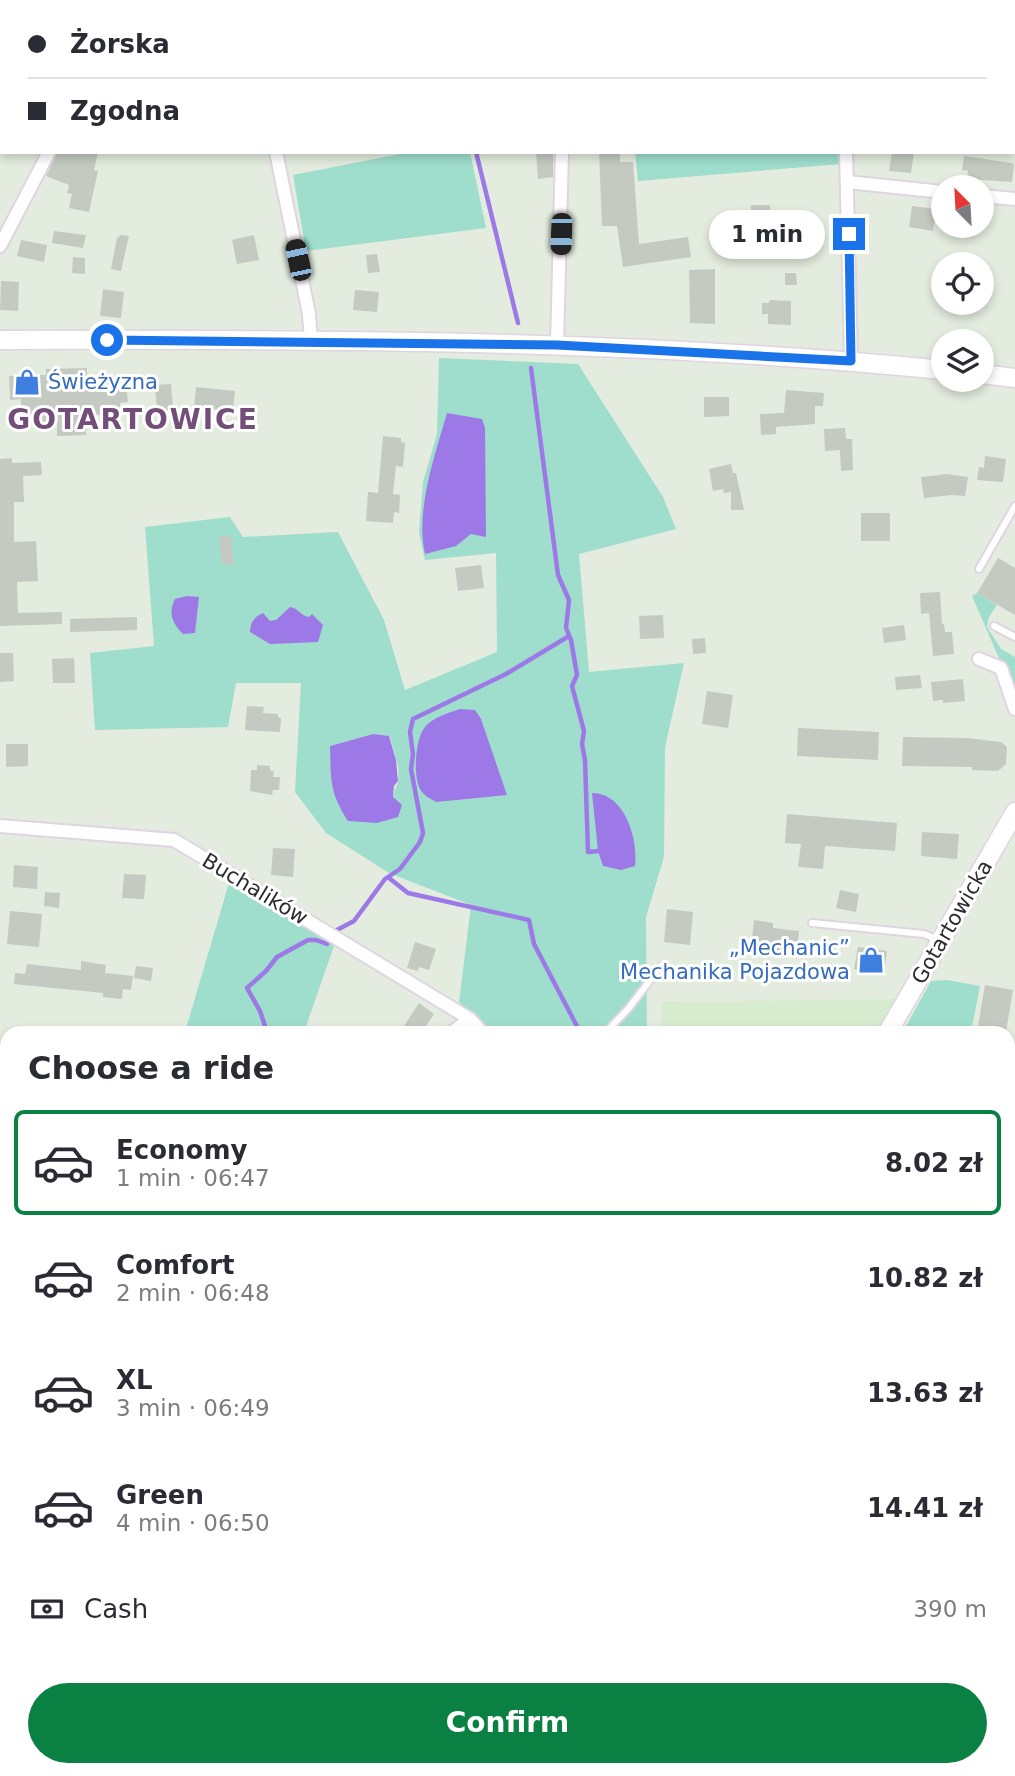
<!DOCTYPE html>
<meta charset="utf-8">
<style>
:root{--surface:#fff;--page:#f7f7f7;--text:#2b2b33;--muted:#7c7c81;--line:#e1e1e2;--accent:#0b8043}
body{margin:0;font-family:"DejaVu Sans",sans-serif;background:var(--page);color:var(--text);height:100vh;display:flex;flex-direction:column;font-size:26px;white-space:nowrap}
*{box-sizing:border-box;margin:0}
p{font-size:23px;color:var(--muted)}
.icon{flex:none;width:38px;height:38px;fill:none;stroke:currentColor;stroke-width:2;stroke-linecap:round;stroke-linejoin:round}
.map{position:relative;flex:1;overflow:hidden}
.drawer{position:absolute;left:0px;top:1026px;width:1015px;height:751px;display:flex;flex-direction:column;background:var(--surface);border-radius:21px 21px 0 0;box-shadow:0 4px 10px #0003}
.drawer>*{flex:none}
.top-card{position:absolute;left:0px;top:0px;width:1015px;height:154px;box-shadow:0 4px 10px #0003;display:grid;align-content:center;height:154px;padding:0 28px;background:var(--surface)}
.needle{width:46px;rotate:336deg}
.controls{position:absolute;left:931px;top:175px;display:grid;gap:14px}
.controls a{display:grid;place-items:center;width:63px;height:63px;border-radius:50%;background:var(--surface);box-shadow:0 4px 10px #0003;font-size:35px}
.end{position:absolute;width:32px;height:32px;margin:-16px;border:9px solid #1a73e8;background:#fff;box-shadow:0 0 0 4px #fff}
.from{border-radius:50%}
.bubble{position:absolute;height:49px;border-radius:24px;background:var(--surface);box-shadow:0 4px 10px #0003;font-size:23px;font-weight:700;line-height:49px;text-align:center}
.car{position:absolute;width:21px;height:42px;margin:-21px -10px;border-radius:9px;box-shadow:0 0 5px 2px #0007;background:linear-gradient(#222 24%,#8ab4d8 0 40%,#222 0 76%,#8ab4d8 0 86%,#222 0)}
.top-card b{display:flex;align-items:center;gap:24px;height:66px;font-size:26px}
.top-card b+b{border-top:2px solid var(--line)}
.top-card i{width:18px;height:18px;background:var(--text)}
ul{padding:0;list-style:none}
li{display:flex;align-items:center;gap:21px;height:105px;margin:0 14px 10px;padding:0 14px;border:4px solid transparent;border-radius:10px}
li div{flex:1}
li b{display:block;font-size:26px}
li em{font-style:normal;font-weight:700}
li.active{border-color:var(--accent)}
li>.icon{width:63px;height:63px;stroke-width:1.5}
h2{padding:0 28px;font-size:32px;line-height:84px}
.pay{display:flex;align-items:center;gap:18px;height:77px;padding:0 28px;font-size:26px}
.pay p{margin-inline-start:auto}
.action{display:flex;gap:14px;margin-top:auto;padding:14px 28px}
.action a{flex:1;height:80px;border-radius:42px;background:var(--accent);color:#fff;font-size:28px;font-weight:700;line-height:80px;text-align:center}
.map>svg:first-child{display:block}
.education{fill:#d7eccf}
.green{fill:#9fdecc;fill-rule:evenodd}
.water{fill:#9c79e6}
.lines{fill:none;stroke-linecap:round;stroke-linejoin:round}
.stream{stroke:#9c79e6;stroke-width:4.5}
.building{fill:#c4cac1}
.lane-casing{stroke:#e0d4e2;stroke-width:10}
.street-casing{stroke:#e0d4e2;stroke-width:16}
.secondary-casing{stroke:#e0d4e2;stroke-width:21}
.lane{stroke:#fff;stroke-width:6}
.street{stroke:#fff;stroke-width:12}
.secondary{stroke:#fff;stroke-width:18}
.route{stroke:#1a73e8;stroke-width:9}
.labels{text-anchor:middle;stroke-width:6;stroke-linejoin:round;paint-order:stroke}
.shop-label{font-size:21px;fill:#366cbe;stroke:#fff;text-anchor:start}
.street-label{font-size:21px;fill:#2b2b2b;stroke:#fff}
.district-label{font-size:28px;font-weight:bold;letter-spacing:2px;fill:#734e79;stroke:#fff}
</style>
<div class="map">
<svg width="1015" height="1776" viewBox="0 0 1015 1776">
<rect width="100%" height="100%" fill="#e3ecde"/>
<polygon class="education" points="895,999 876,1032 662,1032 662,1002"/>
<g class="green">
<rect x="260" y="0" width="119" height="2"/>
<polygon points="662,0 810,0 810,2 652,2"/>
<polygon points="410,152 470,152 486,228 306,251 293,175"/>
<polygon points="635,152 841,152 841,164 638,181"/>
<path d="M439 358 578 364 663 497 676 529 579 554 589 672 684 663 665 747 664 857 646 917 647 1032H489L459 1002 471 905 389 873 326 833 295 792 301 683H236L228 727 95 730 90 653 154 646 145 527 230 517 243 537 338 532 384 620 405 690 497 652 496 553 425 560 419 533 423 482 437 434ZM373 734 390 737C393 749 401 769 398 781 396 788 394 791 393 798L330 746Z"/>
<polygon points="977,593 997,605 989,617 987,627 1001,649 1015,657 1015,685 1012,678 1005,672 972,596"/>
<polygon points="229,883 335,943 304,1032 185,1032"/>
<polygon points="947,980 980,986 971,1032 903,1032 931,981"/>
<polygon points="0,1230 7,1231 7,1492 0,1495"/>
<polygon points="1015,1575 1015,1776 875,1776 872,1769 1008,1769 1008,1577"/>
</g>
<g class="water">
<path d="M447 413 482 419 485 428 486 537 471 534 456 546 425 554C415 511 435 455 447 413Z"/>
<path d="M187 596 199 597 195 633 183 634C172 623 168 613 175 599Z"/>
<path d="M290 607C298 608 301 616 309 617L312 614 323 625 318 642 270 644 250 632C251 621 254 617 263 613L270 621 276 620Z"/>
<path d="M460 709 475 710 481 719 507 795 436 802C431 799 425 796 422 792 412 780 415 739 425 727 433 717 449 713 460 709Z"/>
<path d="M373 734 389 736 396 760 398 781 394 786 393 797 402 805 398 817 377 823 348 821C329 792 331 778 330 746Z"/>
<path d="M592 793C625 793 638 839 635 866L621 870 603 866 598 851Z"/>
<polygon points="7,1304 7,1393 0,1399 0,1315"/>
</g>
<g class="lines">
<g class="stream">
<polyline points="384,0 384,2"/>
<polyline points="476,152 518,323"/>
<polyline points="531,368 558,575 569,600 566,628 571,640 577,675 572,686 584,731 582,744 585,760 588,852 598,851"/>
<polyline points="389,878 408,893 529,920 534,944 580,1032"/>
<polyline points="335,931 354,921 385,879 400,869 420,842 423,833 411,769 413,754 410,732 413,719 506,674 569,636"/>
<polyline points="267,1032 260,1011 247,988 266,971 277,957 308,940 316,940 327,944"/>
<polyline points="0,1412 7,1406"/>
<polyline points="895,1776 900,1769"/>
</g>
</g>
<g class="building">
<polygon points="58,152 98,152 94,170 98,171 89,212 69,208 72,194 67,193 69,185 46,176"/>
<polygon points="536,152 553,152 553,177 538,179"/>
<polygon points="599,152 620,152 620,162 633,162 639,244 688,237 691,257 623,267 617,226 602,226"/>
<polygon points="892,152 914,152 911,173 889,171"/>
<polygon points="964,156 1012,163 1014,165 1012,182 967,179 968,171 962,170"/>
<polygon points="751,205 770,205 771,232 752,233"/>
<polygon points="912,206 936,209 933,231 909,227"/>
<polygon points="54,231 86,235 83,248 52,243"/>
<polygon points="121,235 129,236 121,271 111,269 117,238"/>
<polygon points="254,235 259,260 237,264 232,240"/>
<polygon points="21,240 47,245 44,262 17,256"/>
<polygon points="377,254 380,272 368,273 366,255"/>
<polygon points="73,257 85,258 85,274 72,273"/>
<polygon points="715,269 715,324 690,323 689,270"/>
<polygon points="785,273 796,273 797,285 785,285"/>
<polygon points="1,281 19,282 18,311 0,310"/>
<polygon points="103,289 124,292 121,318 100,316"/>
<polygon points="355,290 379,292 377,312 353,310"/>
<polygon points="770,300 791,301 791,325 768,324 768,314 762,314 762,303 769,303"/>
<polygon points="87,368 87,381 125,377 128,402 120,403 121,413 85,416 86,435 57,436 57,424 21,423 21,399 10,400 9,376 46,375 46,369"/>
<polygon points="171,384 173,410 157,411 155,385"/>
<polygon points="196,387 235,391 233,411 194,407"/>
<polygon points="786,390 824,393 823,406 815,406 815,424 776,427 776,434 761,435 760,414 784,413"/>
<polygon points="704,397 729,397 729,416 704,417"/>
<polygon points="845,428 846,439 852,439 853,470 841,471 840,450 825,451 824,429"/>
<polygon points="383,436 401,438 401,442 405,443 403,467 396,466 393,494 400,495 399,513 394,512 393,523 366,521 368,492 378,493"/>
<polygon points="985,456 1006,459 1003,482 977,480 979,467 984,468"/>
<polygon points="12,458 12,463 41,462 42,475 23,476 24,502 14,502 14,542 36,541 38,581 17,582 18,613 62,612 62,624 0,626 0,459"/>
<polygon points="731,464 733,473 736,473 744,510 731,510 731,492 724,493 723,489 713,491 709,469"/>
<polygon points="947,474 968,477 965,496 952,495 924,498 921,477"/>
<rect x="861" y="513" width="29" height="28"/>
<polygon points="231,535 234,564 222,565 219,537"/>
<polygon points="998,558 1015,568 1015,615 977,593"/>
<polygon points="481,565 484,588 458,591 455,568"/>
<polygon points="940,592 942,624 944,624 945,632 952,632 954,654 933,656 929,613 921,614 920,593"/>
<polygon points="663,615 664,638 640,639 639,616"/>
<polygon points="137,617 137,630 70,632 70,619"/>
<polygon points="904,625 906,640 884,643 882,628"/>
<polygon points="705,638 706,653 693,654 692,639"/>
<polygon points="0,653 13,653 14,681 0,682"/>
<polygon points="74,658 75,683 53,683 52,659"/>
<polygon points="920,675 922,688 896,690 895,677"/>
<polygon points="963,679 965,701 943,703 943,700 933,701 931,682"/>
<polygon points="707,691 733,695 728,728 702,724"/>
<polygon points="247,706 264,707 263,713 278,714 278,717 281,718 280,732 245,730"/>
<polygon points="798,728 879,732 878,760 797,756"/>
<polygon points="903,737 967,738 1001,742 1007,747 1006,764 998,771 972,770 972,767 902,766"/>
<polygon points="6,744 28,744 28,766 6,767"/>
<polygon points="257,765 270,766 270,771 274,771 273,777 280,777 279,790 273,790 272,795 250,791 251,770 257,770"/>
<polygon points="787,814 897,823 895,851 825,846 823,869 798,867 801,844 785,843"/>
<polygon points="922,832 959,834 957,859 921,856"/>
<polygon points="273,848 295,849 293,877 271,875"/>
<polygon points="14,865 38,867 37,889 13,887"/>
<polygon points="124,874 146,875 144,899 122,898"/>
<polygon points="840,890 859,894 856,912 836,908"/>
<polygon points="45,892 60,893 59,908 44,906"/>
<polygon points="667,909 693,912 690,945 664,942"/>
<polygon points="10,911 42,914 39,947 7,944"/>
<polygon points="754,920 773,923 773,928 799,931 798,941 801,942 800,955 751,949"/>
<polygon points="415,942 436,949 429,970 419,967 418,971 407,968"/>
<polygon points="858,947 887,951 884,973 854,969"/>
<polygon points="81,961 106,965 105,973 133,976 131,990 123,989 122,999 103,997 103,993 14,984 15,973 25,974 27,964 81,970"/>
<polygon points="136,966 153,968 151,981 134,978"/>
<polygon points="985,985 1013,990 1006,1032 977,1032"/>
<polygon points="419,1003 434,1014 422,1032 400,1032"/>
</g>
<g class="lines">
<g class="lane-casing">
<g id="lane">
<polyline points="979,569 1015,506"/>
<polyline points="994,626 1015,637"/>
<polyline points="812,923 924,934 939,940"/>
<polyline points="606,1032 628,1009 661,966"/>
</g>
</g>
<g class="street-casing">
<g id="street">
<polyline points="64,0 64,2"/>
<polyline points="815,0 815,2"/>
<polyline points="585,2 586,0"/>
<polyline points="1013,75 1015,75"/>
<polyline points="276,152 309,314 311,341"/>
<polyline points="846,152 851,361"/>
<polyline points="847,182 943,192"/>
<polyline points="982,196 1015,199"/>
<polyline points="0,246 49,152"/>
<polyline points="557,345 562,152"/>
<polyline points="979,659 1001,668 1015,709"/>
<polyline points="0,826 174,840 470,1019 482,1032"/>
<polyline points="452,1032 470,1019"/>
<polyline points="1008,1351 1015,1352"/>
<polyline points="0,1692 7,1690"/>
<polyline points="100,1769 102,1776"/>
<polyline points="349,1769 352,1776"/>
<polyline points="538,1769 540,1776"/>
<polyline points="647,1769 649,1776"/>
</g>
</g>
<g class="secondary-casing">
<g id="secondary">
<path d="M0 340C314 339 630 339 943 370"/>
<polyline points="982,374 1015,378"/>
<polyline points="888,1032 1015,812"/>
<polyline points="420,1776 423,1769"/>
</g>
</g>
<use href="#lane" class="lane"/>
<use href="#street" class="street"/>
<use href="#secondary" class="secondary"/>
</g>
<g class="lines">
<polyline class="route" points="107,340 557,345 851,361 849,234"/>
</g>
<defs>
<g id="shop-bare" transform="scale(2.1)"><path d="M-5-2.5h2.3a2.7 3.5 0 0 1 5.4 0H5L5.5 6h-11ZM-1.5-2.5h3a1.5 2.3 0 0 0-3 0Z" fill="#3f7fe0" stroke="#fff" stroke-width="2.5" paint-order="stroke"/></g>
</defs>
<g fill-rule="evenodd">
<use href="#shop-bare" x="27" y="382"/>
<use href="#shop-bare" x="871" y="960"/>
</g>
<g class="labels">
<g class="shop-label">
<text x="48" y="389">Świeżyzna</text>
<text x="850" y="955" text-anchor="end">„Mechanic”<tspan x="850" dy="24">Mechanika Pojazdowa</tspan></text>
</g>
<g class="street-label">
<text transform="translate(255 889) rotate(31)" y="7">Buchalików</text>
<text transform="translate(952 922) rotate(-60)" y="7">Gotartowicka</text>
</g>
<g class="district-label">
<text x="133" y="429">GOTARTOWICE</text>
</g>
</g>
</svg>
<div class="controls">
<a><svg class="needle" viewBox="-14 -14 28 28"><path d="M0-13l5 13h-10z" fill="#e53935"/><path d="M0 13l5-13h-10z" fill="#7c7c81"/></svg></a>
<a><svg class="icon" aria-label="locate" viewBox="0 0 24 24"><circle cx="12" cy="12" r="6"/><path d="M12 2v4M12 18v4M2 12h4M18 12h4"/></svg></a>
<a><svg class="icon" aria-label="layers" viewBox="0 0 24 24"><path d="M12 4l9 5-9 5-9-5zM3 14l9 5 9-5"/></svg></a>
</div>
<i class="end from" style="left:107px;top:340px"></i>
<i class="end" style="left:849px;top:234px"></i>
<div class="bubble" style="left:709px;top:210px;width:116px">1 min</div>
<i class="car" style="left:561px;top:234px;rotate:182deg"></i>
<i class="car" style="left:298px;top:260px;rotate:348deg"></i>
<div class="top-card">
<b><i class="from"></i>Żorska</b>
<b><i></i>Zgodna</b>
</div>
<section class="drawer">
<h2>Choose a ride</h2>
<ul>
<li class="active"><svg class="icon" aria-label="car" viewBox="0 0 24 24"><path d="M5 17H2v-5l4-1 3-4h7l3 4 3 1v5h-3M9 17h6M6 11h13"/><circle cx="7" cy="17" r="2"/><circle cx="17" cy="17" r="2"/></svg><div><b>Economy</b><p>1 min · 06:47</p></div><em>8.02 zł</em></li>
<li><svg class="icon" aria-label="car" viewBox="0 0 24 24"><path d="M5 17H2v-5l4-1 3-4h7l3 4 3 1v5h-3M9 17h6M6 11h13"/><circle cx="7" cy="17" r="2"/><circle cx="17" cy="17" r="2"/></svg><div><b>Comfort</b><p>2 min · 06:48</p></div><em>10.82 zł</em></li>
<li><svg class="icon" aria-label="car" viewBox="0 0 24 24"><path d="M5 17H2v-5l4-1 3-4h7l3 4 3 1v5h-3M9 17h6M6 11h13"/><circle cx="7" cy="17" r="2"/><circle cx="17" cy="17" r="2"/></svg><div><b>XL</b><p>3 min · 06:49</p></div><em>13.63 zł</em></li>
<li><svg class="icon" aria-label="car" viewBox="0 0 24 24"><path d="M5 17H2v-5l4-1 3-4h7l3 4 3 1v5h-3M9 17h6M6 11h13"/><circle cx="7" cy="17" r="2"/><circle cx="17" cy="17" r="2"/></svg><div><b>Green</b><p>4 min · 06:50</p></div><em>14.41 zł</em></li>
</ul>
<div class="pay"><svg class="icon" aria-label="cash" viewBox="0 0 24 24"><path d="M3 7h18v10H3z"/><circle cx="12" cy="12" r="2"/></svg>Cash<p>390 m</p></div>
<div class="action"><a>Confirm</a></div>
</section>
</div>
